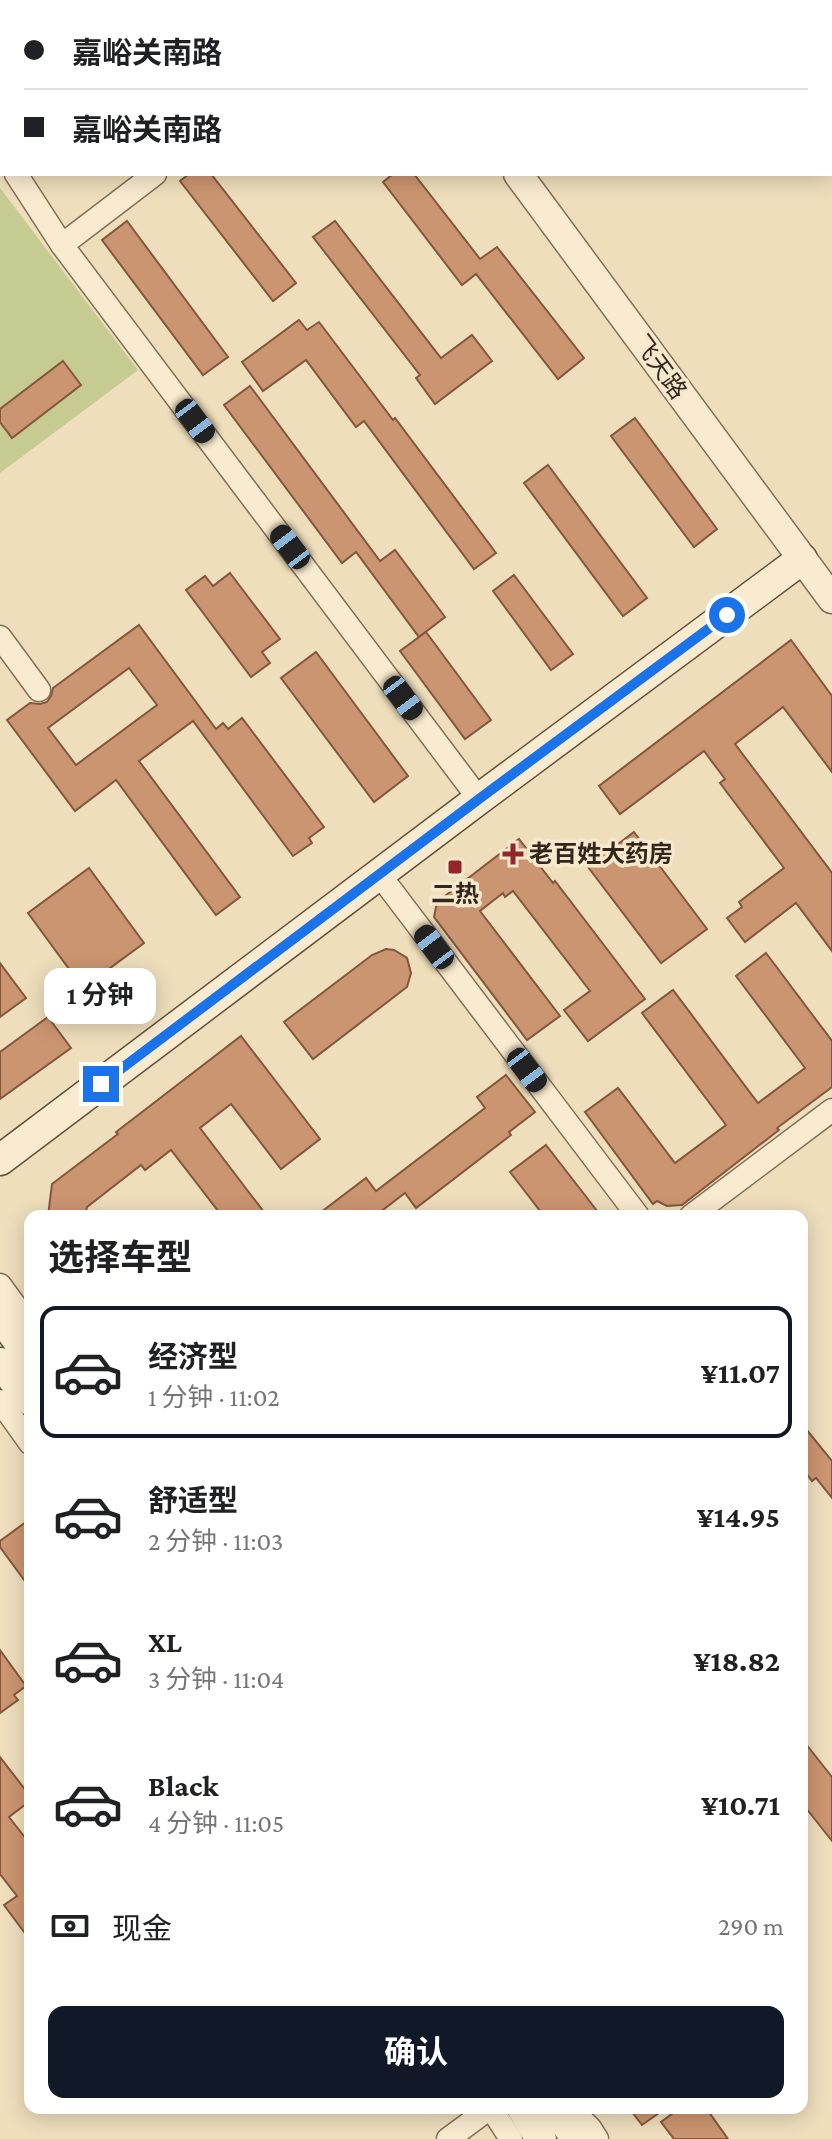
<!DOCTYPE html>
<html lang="zh">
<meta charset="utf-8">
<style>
:root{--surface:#fff;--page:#f6f6f6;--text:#202124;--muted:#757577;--line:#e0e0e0;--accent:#111827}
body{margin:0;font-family:"Crimson Pro","Noto Sans SC",serif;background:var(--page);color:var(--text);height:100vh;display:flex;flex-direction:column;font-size:30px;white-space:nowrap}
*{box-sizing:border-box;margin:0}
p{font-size:26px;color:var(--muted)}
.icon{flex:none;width:44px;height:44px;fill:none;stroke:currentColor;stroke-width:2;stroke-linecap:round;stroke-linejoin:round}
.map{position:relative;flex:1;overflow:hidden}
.sheet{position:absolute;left:24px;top:1210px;width:784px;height:904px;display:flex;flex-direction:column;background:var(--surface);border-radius:16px;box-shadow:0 4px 20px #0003}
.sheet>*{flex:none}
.guide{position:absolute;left:0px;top:0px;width:832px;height:176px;box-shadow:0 4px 20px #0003;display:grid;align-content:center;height:176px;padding:0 24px;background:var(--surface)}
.end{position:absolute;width:36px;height:36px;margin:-18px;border:10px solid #1a73e8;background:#fff;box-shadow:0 0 0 4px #fff}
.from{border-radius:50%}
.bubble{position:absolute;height:56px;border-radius:16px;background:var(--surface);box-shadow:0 4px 20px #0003;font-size:26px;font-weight:700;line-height:56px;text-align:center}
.car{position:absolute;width:24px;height:48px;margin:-24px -12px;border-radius:10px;box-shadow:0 0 6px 2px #0007;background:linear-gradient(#222 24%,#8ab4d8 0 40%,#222 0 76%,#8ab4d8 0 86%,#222 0)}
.guide b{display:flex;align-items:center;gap:28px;height:76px;font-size:30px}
.guide b+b{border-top:2px solid var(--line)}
.guide i{width:20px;height:20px;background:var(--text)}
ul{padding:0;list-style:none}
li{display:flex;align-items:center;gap:24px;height:132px;margin:0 16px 12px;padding:0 8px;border:4px solid transparent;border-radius:16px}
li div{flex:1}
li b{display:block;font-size:30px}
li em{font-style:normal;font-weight:700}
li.selected{border-color:var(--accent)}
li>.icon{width:72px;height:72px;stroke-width:1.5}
h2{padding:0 24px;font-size:36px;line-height:96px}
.pay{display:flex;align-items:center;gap:20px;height:88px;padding:0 24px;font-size:30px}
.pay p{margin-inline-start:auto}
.cta{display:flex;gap:16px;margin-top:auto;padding:16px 24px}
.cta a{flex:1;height:92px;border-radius:16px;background:var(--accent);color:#fff;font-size:32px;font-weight:700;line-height:92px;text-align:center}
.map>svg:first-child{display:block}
.green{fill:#c6cb91}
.building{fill:#cc9571;stroke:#84573c;stroke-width:2;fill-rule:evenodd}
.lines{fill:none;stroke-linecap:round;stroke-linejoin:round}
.minor-casing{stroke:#856e56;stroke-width:25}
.tertiary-casing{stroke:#856e56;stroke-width:31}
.secondary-casing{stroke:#664f39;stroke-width:33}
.minor{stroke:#f9ebcf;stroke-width:22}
.tertiary{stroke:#f9ebcf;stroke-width:28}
.secondary{stroke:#f9ebcf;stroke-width:30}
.route{stroke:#1a73e8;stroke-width:10}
.poi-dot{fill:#942629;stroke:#f5e8cc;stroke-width:3}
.labels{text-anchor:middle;stroke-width:7;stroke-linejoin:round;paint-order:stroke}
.street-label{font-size:24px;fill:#34261b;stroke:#f5e8cc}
.poi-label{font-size:24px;font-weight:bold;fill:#34261b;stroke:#f5e8cc;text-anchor:start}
</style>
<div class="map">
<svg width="832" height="2139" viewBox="0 0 832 2139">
<rect width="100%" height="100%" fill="#eedebc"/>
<polygon class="green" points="0,188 138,370 0,473"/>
<g class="building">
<polygon points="189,174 211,174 296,283 273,301 180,181"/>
<polygon points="393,174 414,174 480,259 497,247 584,358 558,379 476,274 462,285 383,182"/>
<polygon points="127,221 228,357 203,375 102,240"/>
<polygon points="335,221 441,358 472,335 492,361 435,404 416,378 420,375 313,237"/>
<polygon points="299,320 307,330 319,322 393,420 395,418 496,553 474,569 364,421 356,427 306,360 263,391 242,362"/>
<polygon points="63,361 81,385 12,438 0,422 0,409"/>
<polygon points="250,386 380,561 395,550 445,617 419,637 356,552 342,563 224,405"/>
<polygon points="635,418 717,529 694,547 611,436"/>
<polygon points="548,465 647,598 623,616 524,483"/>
<polygon points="230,573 280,639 262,652 270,663 251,677 186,590 205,576 213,586"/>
<polygon points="514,575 573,654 551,670 493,591"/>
<path d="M139 625 216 729 223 723 228 729 242 718 324 827 309 838 312 843 293 856 193 721 139 761 240 897 216 915 116 780 75 811 7 720 30 703 40 704 47 702 51 696 53 688ZM129 668 157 705 76 765 48 728Z"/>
<polygon points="426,632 491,720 465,739 400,651"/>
<polygon points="791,640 832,696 832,772 783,707 735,744 832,873 832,951 796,903 745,942 727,918 742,907 739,902 784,868 720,783 725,779 704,751 620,814 599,786"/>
<polygon points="316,652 408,776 374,802 281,678"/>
<polygon points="634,832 707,929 661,963 588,867"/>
<polygon points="519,839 553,883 555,881 645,999 588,1041 564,1010 590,991 513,891 505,897 503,893 480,911 560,1016 527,1040 434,917 437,902"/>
<polygon points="89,868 144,943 83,988 28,913"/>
<polygon points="386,949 394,950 407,958 411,973 407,987 313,1059 284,1022 372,955"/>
<polygon points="766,953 832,1041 832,1087 777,1128 779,1130 682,1205 667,1206 657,1201 653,1204 585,1112 618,1088 675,1163 726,1125 642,1013 673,990 758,1103 805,1068 736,976"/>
<polygon points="0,963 26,998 0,1017"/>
<polygon points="48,1017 71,1048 0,1099 0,1052"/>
<polygon points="241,1036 320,1139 281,1169 231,1104 200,1128 267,1216 222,1216 171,1150 145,1170 141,1165 87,1207 85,1216 48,1216 52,1184 118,1134 116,1132"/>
<polygon points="506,1075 535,1112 509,1132 511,1135 416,1208 405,1193 375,1216 316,1216 366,1178 376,1191 485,1108 477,1097"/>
<polygon points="546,1145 601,1216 544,1216 510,1172"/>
<polygon points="802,1424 832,1461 832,1498 816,1478 812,1481 802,1468"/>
<polygon points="30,1519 30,1588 0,1547 0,1541"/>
<polygon points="0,1650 26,1686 14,1695 18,1700 0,1713"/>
<polygon points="802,1739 832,1777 832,1841 802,1803"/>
<polygon points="0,1757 30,1796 30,1801 9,1817 30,1844 30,1940 4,1905 17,1896 0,1874"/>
<polygon points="629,2108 666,2108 642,2125"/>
<polygon points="680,2108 706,2108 728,2139 674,2139 661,2122"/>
</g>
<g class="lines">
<g class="minor-casing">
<g id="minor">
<polyline points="0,150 2,153"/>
<polyline points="16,174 62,245"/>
<polyline points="155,174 62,245 479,799"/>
<polyline points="0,637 39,690"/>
<polyline points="379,874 638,1216"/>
<polyline points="691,1216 832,1110"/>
<polyline points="0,1285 30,1326"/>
<polyline points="0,1401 30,1443"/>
<polyline points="491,2108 511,2139"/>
<polyline points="570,2108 590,2128 597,2139"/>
<polyline points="448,2139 490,2108"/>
</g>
</g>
<g class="tertiary-casing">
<g id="tertiary">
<polyline points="389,0 391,2"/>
<polyline points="518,174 832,599"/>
</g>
</g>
<g class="secondary-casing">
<g id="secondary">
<polyline points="0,1160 479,799 802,559"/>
<polyline points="0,1315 30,1358"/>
<polyline points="0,1363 30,1400"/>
<polyline points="522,2108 541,2139"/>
<polyline points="556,2108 576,2139"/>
</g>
</g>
<use href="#minor" class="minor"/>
<use href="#tertiary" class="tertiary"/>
<use href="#secondary" class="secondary"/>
</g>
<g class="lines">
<polyline class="route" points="101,1084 479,799 727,615"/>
</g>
<g class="poi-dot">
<path d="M509 842h8v8h8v8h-8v8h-8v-8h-8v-8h8z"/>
<rect x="447" y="859" width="16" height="16" rx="4"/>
</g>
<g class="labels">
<g class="street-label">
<text transform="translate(660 367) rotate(54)" y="8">飞天路</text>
</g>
<g class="poi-label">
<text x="529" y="862">老百姓大药房</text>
<text x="455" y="902" text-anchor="middle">二热</text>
</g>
</g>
</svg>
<i class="end from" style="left:727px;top:615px"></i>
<i class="end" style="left:101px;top:1084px"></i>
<div class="bubble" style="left:44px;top:968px;width:112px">1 分钟</div>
<i class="car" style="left:195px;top:421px;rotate:143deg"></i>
<i class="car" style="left:290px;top:547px;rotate:323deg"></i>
<i class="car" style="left:403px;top:698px;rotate:143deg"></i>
<i class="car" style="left:434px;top:947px;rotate:323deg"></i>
<i class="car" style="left:527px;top:1070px;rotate:143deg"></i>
<div class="guide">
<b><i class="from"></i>嘉峪关南路</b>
<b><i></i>嘉峪关南路</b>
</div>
<section class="sheet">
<h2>选择车型</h2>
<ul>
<li class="selected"><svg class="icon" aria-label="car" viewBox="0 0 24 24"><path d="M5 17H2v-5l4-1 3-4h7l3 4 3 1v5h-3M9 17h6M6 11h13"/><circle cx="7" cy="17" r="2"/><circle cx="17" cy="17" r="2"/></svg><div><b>经济型</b><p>1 分钟 · 11:02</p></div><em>¥11.07</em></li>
<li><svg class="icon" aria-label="car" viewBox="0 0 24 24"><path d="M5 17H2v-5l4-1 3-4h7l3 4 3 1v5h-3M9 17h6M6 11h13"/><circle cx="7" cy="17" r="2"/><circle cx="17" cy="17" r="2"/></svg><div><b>舒适型</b><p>2 分钟 · 11:03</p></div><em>¥14.95</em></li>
<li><svg class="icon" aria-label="car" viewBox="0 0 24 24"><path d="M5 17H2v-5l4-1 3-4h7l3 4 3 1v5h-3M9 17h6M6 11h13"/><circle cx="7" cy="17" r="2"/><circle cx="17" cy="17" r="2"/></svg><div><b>XL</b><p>3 分钟 · 11:04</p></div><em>¥18.82</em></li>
<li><svg class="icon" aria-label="car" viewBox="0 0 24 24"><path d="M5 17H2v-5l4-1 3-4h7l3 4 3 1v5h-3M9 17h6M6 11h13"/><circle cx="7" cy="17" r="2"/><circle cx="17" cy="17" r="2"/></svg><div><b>Black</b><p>4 分钟 · 11:05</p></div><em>¥10.71</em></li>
</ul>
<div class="pay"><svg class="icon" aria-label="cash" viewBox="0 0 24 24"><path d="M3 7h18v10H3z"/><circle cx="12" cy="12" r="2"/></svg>现金<p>290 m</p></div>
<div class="cta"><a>确认</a></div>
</section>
</div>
